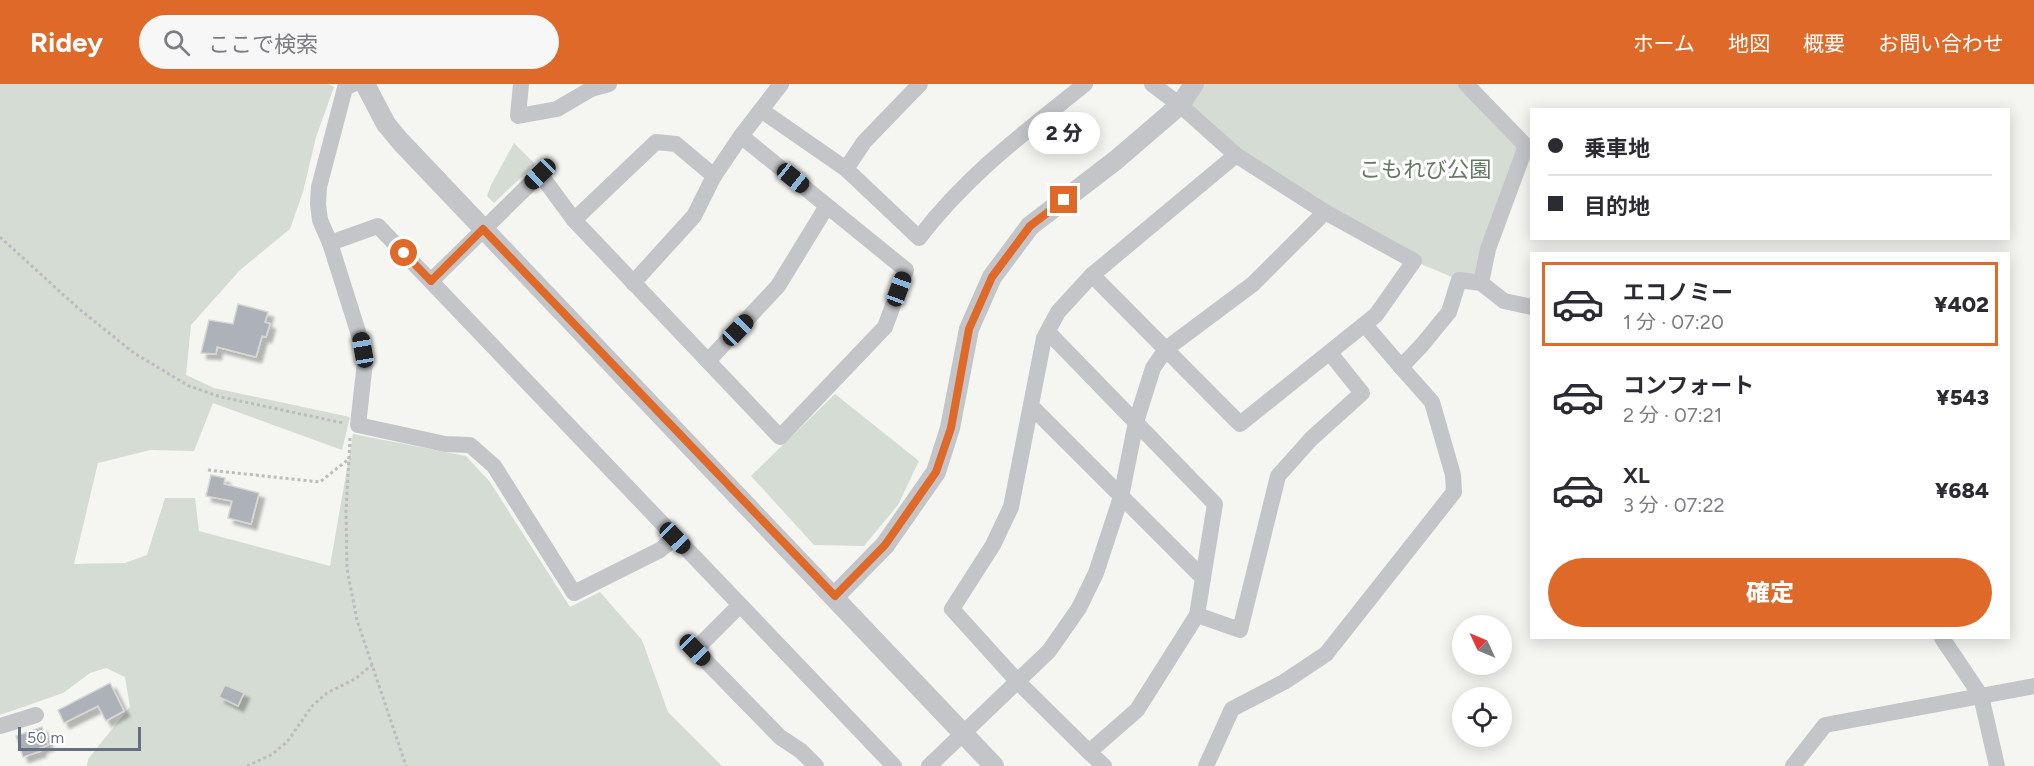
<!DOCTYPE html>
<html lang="ja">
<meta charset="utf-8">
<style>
:root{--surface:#fff;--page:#f7f7f7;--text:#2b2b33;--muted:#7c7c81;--line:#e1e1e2;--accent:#df6928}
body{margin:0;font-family:Figtree,"Noto Sans JP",sans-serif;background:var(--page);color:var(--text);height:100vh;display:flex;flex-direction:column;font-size:22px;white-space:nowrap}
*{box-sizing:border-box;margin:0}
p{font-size:20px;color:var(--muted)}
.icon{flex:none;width:33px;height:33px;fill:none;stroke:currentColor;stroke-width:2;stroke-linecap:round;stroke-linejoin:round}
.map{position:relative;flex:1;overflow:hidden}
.side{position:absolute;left:1530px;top:168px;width:480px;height:387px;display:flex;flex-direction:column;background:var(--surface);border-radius:0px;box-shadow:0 3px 15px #0003}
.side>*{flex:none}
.banner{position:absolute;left:1530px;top:24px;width:480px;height:132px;border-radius:0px;box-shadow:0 3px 15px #0003;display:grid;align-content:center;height:132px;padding:0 18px;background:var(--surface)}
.needle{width:39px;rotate:314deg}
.tools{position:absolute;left:1452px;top:531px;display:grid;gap:12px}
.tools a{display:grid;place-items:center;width:60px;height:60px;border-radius:50%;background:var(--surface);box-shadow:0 3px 15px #0003;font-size:30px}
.scale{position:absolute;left:18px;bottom:15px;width:123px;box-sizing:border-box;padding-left:6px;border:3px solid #657182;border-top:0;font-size:16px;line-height:21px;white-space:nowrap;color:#657182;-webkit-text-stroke:4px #fff;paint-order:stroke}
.end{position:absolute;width:27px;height:27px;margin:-14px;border:8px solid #df6928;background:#fff;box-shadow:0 0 0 3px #fff}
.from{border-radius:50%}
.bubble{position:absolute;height:42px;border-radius:21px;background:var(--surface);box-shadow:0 3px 15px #0003;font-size:20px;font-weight:800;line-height:42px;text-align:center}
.car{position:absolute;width:18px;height:36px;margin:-18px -9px;border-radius:8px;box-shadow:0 0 4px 2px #0007;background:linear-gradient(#222 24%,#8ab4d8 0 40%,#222 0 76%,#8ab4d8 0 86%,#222 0)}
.banner b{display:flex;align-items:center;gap:21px;height:57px;font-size:22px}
.banner b+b{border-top:2px solid var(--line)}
.banner i{width:15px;height:15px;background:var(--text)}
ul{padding:10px 0 0;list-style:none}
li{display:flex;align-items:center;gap:18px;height:84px;margin:0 12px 9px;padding:0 6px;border:3px solid transparent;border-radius:0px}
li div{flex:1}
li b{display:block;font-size:22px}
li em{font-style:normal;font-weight:800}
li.selected{border-color:var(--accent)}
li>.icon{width:54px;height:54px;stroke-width:1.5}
.cta{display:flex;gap:12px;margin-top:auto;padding:12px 18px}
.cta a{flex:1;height:69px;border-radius:36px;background:var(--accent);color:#fff;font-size:24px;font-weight:800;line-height:69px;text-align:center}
header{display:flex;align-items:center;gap:36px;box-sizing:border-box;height:84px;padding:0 30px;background:var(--accent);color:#fff}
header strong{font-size:28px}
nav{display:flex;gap:33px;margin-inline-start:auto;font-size:21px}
.search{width:420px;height:54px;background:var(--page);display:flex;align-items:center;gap:15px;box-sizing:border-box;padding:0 21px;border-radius:33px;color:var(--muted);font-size:22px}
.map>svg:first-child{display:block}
.green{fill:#d5dcd3}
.building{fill:#acb2b8;stroke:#d6d6d4;stroke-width:1.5;filter:url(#shadow)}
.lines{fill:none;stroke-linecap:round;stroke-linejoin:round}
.path{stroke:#babcbe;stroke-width:3;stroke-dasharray:3 3;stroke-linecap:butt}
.minor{stroke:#c3c5c9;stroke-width:16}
.tertiary{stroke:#c3c5c9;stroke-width:20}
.route{stroke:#df6928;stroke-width:8}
.labels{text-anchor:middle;stroke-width:6;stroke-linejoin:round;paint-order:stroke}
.park-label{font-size:22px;fill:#657963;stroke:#fff}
</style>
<header>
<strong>Ridey</strong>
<div class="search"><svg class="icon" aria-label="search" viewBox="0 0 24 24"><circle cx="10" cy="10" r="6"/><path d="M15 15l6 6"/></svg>ここで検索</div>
<nav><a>ホーム</a><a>地図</a><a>概要</a><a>お問い合わせ</a></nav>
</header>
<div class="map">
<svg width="2034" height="682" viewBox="0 0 2034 682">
<defs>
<filter id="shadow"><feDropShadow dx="5.5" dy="5.5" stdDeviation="1.5" flood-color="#0004"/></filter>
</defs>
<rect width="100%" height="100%" fill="#f5f5f2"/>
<g class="green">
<polygon points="0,0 328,0 334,3 316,53 303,108 290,145 240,186 191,241 186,291 214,304 350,333 342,366 213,319 194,367 150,366 98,379 74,480 125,479 147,471 165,414 195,414 199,447 330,482 353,350 466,372 490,398 570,523 600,508 642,556 668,628 722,682 87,682 88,675 130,623 125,593 106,584 90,589 63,609 0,631"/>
<polygon points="1194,0 1466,0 1526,62 1481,199 1459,196 1414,177 1325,128 1180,21"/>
<polygon points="514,59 535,80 494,119 487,112 491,101"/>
<polygon points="835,310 919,377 898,421 864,462 814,461 751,392"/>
</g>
<g class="building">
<polygon points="238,220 268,228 265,238 270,240 266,253 262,252 256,273 217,263 216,270 201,269 209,236 233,240"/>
<polygon points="211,391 225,394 224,400 259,409 251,440 228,434 232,417 206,412"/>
<polygon points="110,599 124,627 106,637 98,622 64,639 58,626"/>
<polygon points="225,601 244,609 238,622 219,613"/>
<polygon points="42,643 48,661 40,664 41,667 23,673 16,652"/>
</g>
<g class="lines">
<g class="path">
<polyline points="0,153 79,225 134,269 189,302 221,313 343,339"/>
<polyline points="350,354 346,428 347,485 357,536 406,682"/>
<polyline points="208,386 320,398 350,374"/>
<polyline points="247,682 271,671 287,658 313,621 327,609 355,595 372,581"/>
</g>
<g class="minor">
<polyline points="353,0 345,4 319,103 318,120 320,136 330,159 360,254 365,278 358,341 445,360 470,361 494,382 574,509 660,466 675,454"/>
<polyline points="521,0 518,32 557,25 591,5 609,0"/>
<polyline points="1466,0 1526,62 1488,165 1481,199"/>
<path d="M761 26 846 85 919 154C966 92 1025 48 1085 0"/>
<polyline points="846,85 864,58 920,0"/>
<polyline points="574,136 656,58 676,60 714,92 741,52 781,0"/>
<polyline points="330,159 378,142 894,682"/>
<polyline points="1092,191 1240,340 1376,231 1414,177 1325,128 1236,71 1180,21 1152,0"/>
<polyline points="431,197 540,90 574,136 780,353 885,243 906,186 741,52"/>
<polyline points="633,199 694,132 714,92"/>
<polyline points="1365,241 1401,283"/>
<polyline points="1048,248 1215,420 1203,494"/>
<polyline points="708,277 778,202 827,122"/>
<polyline points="1031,322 1203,494 1197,531 1137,626 1089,668 1018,598 952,525 993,461 1011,423 1044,254 1058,228 1092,191 1236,71"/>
<polyline points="740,521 695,566 780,653 801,667 816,682"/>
<polyline points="1197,531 1240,546 1278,392 1311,355 1362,309 1330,269"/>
<polyline points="1942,554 1981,612 1997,682"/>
<polyline points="0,642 36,631"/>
<polyline points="1089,668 1104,682"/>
<polyline points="929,682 1049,567 1079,524 1096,489 1121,413 1136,338 1153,284 1166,265 1253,200 1325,128"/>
<polyline points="1206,682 1232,625 1284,598 1326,570 1454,408 1453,391 1432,318 1401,283 1422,261 1449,228 1459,196 1481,199 1504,217 1532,223"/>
<polyline points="1793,682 1825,641 2034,602"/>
</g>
<g class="tertiary">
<polyline points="365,0 386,40 400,57 994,682"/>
<polyline points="835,512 885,461 936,388 950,344 969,245 992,193 1030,142 1116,76 1180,21 1194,0"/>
</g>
</g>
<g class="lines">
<polyline class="route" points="404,169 431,197 483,145 835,512 885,461 936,388 951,344 969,245 992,193 1030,142 1064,116"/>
</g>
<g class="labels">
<g class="park-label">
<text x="1425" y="93">こもれび公園</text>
</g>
</g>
</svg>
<div class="tools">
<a><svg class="needle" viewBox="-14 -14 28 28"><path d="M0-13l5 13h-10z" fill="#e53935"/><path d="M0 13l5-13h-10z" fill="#7c7c81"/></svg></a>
<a><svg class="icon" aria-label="locate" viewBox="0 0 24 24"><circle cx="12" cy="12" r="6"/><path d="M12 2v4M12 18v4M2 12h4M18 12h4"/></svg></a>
</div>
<div class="scale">50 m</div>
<i class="end from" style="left:404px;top:169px"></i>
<i class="end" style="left:1064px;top:116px"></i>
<div class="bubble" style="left:1028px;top:28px;width:72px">2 分</div>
<i class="car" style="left:540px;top:90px;rotate:226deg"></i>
<i class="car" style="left:793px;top:94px;rotate:129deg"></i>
<i class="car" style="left:899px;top:205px;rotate:20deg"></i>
<i class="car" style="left:738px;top:246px;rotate:44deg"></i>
<i class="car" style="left:363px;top:266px;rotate:350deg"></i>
<i class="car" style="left:675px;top:454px;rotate:136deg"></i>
<i class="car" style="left:695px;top:566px;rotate:136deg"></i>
<div class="banner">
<b><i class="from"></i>乗車地</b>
<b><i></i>目的地</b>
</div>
<section class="side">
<ul>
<li class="selected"><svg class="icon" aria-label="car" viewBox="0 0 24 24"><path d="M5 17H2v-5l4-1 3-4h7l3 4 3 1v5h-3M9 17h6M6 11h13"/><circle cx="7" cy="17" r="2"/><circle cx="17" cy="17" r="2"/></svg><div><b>エコノミー</b><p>1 分 · 07:20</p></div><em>¥402</em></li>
<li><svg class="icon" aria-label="car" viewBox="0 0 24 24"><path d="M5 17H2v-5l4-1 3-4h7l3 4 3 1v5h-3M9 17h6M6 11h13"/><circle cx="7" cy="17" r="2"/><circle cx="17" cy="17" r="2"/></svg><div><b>コンフォート</b><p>2 分 · 07:21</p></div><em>¥543</em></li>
<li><svg class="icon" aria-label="car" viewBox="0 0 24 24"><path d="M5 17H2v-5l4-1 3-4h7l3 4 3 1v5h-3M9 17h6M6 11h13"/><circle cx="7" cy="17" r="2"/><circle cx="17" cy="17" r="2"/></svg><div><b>XL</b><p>3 分 · 07:22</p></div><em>¥684</em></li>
</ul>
<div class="cta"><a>確定</a></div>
</section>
</div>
